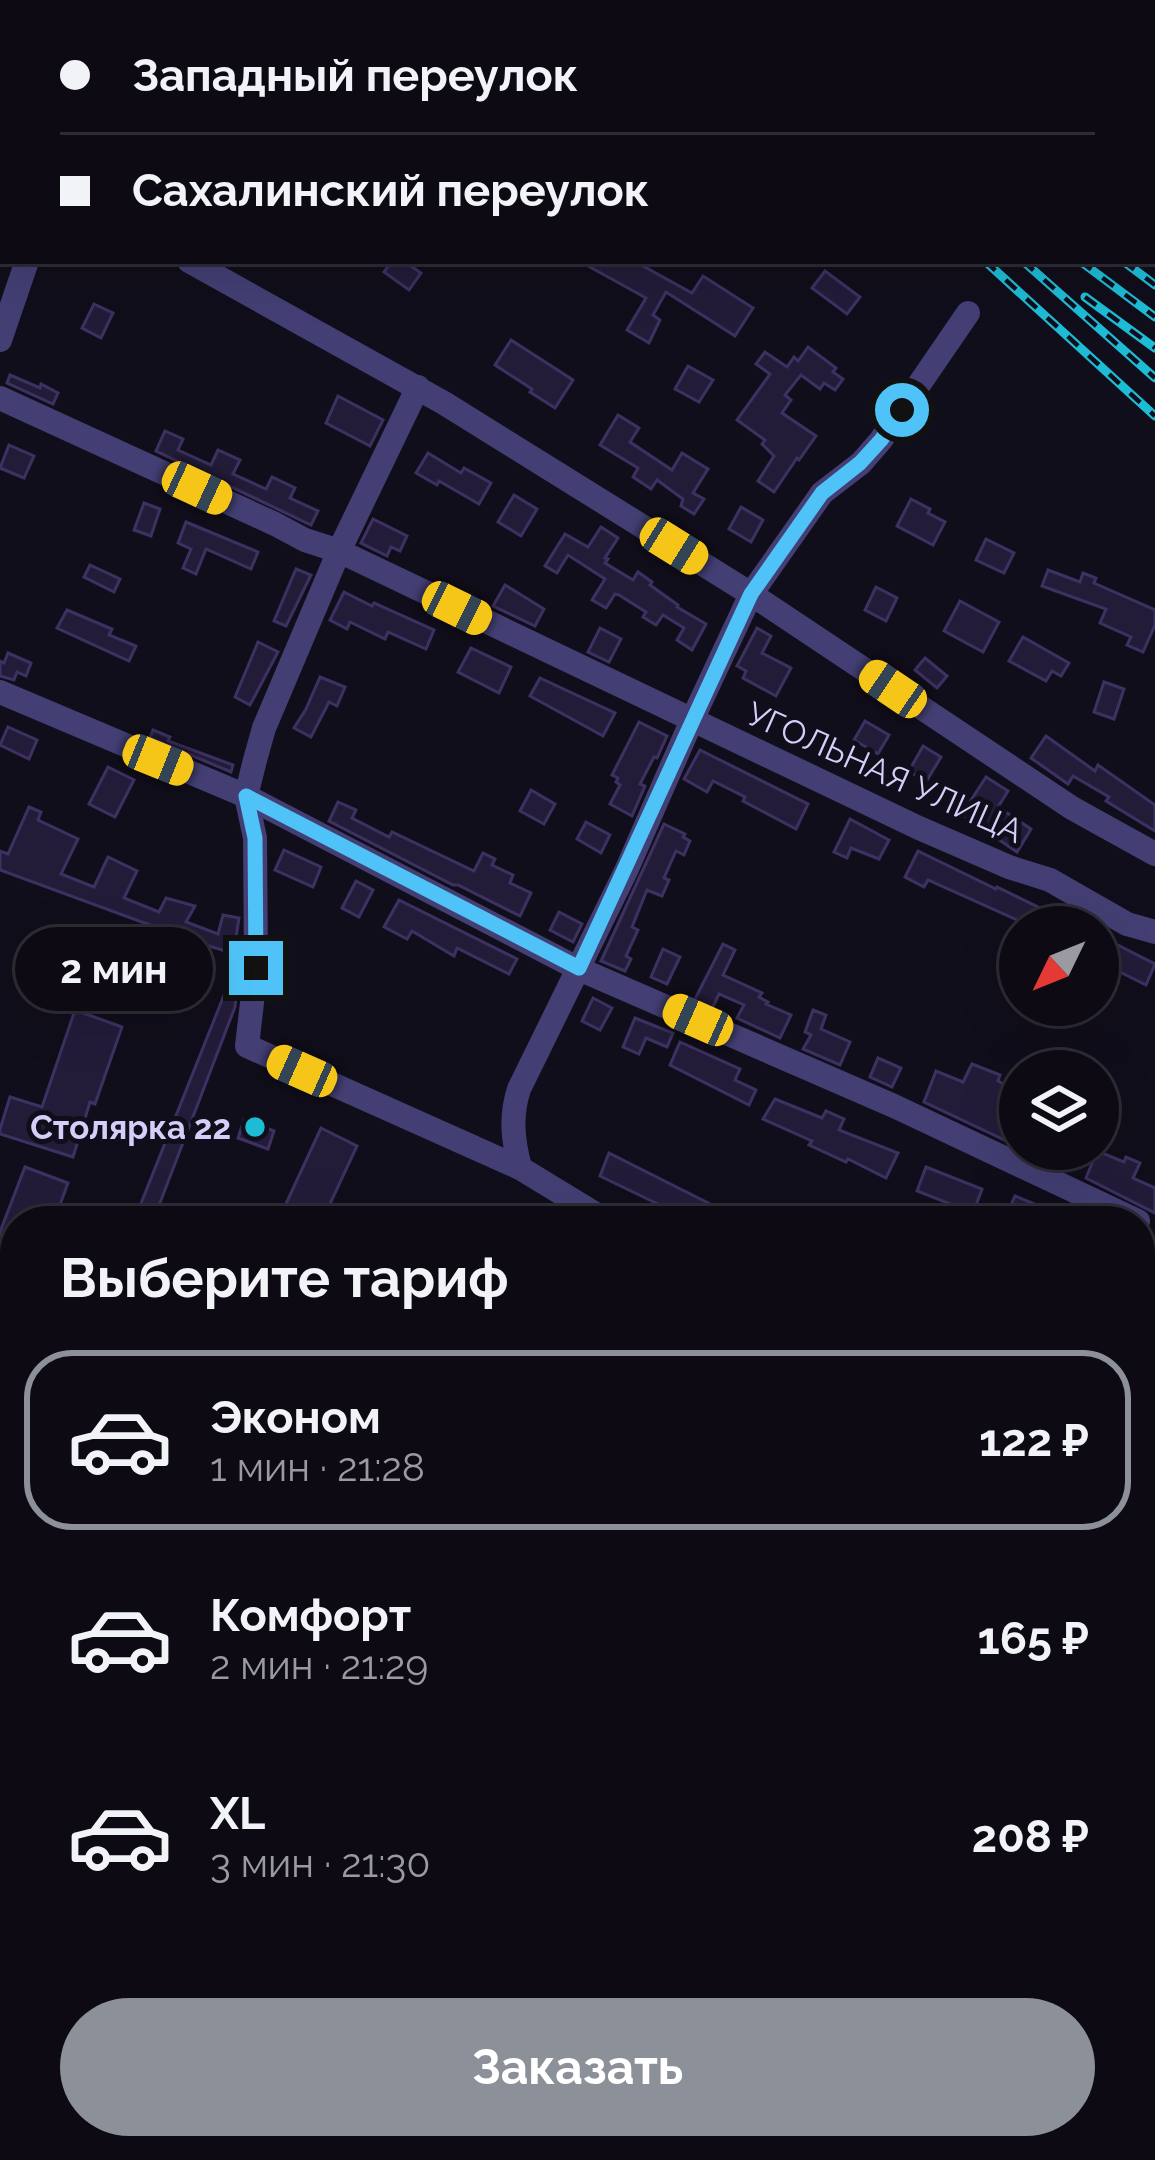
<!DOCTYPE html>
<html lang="ru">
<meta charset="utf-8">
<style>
:root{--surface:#0d0a14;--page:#1b1822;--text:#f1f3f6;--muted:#9a9aa0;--line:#2d2b34;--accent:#8c9099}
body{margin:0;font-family:Raleway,sans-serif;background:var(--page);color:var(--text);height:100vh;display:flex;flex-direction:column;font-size:45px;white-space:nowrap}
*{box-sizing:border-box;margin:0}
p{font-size:39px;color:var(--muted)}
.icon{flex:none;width:66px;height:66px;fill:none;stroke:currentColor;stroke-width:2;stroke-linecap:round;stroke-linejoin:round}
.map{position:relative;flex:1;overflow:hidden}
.panel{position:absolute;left:0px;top:1206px;width:1155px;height:954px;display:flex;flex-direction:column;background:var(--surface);border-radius:48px 48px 0 0;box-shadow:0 12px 48px #0002,0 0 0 3px var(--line)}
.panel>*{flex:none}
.top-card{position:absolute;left:0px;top:0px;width:1155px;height:264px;box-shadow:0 12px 48px #0002,0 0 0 3px var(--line);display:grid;align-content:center;height:264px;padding:0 60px;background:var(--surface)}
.needle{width:78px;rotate:227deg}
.buttons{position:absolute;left:999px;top:906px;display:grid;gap:24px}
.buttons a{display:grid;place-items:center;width:120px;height:120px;border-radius:50%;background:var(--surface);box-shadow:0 12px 48px #0002,0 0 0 3px var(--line);font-size:60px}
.end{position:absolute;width:54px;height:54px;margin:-27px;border:15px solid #4fc3f7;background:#111;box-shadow:0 0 0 6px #111}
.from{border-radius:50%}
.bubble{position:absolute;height:84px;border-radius:42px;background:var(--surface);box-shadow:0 12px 48px #0002,0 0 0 3px var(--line);font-size:39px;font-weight:700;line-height:84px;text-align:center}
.car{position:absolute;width:36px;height:72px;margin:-36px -18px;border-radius:15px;box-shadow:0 0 9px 3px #0007;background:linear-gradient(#f5c518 24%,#345 0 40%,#f5c518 0 76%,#345 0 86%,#f5c518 0)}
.top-card b{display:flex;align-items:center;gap:42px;height:114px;font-size:45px}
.top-card b+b{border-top:3px solid var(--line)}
.top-card i{width:30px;height:30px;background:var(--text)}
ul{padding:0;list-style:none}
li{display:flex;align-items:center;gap:36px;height:180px;margin:0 24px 18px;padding:0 36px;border:6px solid transparent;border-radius:48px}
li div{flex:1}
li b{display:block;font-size:45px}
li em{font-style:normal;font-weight:700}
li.active{border-color:var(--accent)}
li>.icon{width:108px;height:108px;stroke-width:1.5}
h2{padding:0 60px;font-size:54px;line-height:144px}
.action{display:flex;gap:24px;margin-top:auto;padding:24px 60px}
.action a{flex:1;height:138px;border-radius:72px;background:var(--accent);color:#fff;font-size:48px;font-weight:700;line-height:138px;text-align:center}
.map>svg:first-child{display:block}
.green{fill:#122424}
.building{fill:#231c39;stroke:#3d3162;stroke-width:3}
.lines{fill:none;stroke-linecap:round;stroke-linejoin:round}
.minor{stroke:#433f74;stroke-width:24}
.rail-casing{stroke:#1ebbd5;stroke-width:9}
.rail{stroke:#110e1b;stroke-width:4.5;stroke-dasharray:14;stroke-linecap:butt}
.route{stroke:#4fc3f7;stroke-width:15}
.poi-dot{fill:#1ebbd5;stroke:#110e1b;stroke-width:4.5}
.labels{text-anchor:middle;stroke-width:10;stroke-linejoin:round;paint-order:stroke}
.street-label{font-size:33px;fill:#d5cef8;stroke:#110e1b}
.poi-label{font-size:33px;font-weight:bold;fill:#d5cef8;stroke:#110e1b;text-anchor:end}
</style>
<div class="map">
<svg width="1155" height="2160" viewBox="0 0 1155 2160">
<rect width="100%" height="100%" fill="#110e1b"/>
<polygon class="green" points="0,1607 15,1612 15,2145 336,2145 329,2160 0,2160"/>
<g class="building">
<polygon points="392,261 404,261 421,273 409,290 384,272"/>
<polygon points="579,261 634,261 692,293 703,276 753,308 735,336 666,292 653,315 660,320 649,343 627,330 646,298"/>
<polygon points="825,271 860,297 847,314 812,288"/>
<polygon points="94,304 113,313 101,338 82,328"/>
<polygon points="511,340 573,380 555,408 530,392 532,389 495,365"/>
<polygon points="808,347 836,368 833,372 843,379 835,390 824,383 820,389 801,375 785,395 791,400 782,413 816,436 799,460 797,458 774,492 758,481 774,456 762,444 765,440 737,420 770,374 756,364 765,352 787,367 794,357 798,361"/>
<polygon points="688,366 713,380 699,402 675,389"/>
<polygon points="10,375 40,388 41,384 58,393 53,404 7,383"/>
<polygon points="338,396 383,420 370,446 326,423"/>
<polygon points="618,415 639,428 630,442 672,470 682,453 708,469 693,493 704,499 694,514 681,506 683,499 657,480 651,489 633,477 638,468 600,445"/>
<polygon points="165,431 183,439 178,450 211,465 218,450 240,460 233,474 266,489 272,477 295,488 290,498 318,511 311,525 156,451"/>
<polygon points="9,445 34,456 24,478 0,468"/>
<polygon points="428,453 461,473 464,468 491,483 479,504 439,481 437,485 416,473"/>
<polygon points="514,495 537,509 521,536 498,522"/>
<polygon points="911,499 930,509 928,513 945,522 933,545 897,526"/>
<polygon points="144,503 160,509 151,536 134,530"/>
<polygon points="741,507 763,520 751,542 729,529"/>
<polygon points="373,519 407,536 400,551 391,547 387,556 361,543"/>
<polygon points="186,522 258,552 251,569 206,549 196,574 183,568 191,549 178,543"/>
<polygon points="601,527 618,538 605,558 608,559 605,563 633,580 638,572 652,582 650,585 678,605 677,607 706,624 692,650 677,640 684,628 663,615 656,625 643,617 646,612 619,595 615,594 606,608 592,600 605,579 568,555 557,573 545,566 565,534 588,547"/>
<polygon points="986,539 1014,553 1004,573 976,560"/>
<polygon points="90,565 120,579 114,592 84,577"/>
<polygon points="296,569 311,575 286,626 274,621"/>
<polygon points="1048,570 1080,582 1083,573 1096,578 1094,583 1155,610 1155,625 1143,652 1127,645 1131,637 1100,623 1106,609 1042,586"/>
<polygon points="505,585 544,609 535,626 493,606"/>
<polygon points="876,587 897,598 886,621 865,610"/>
<polygon points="344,592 372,606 374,603 434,630 426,649 388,632 385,639 350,622 347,629 330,620"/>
<polygon points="960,601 999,622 983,652 944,631"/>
<polygon points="67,610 112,629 109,635 136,646 129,661 57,628"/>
<polygon points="600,628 621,639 609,662 588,652"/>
<polygon points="757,628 771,636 762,653 791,668 776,696 743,678 746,671 737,666"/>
<polygon points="1023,637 1069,663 1061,676 1052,671 1046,681 1009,661"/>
<polygon points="258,642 278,652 250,705 235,697"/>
<polygon points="471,648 511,667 499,693 458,672"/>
<polygon points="8,653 31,663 26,676 17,672 14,680 0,676 0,661 4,663"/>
<polygon points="925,658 947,676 937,688 915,670"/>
<polygon points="320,677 345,687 337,706 329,702 311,737 294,728 306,709"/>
<polygon points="540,678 615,713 603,736 530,696"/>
<polygon points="1104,682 1124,689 1114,719 1094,712"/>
<polygon points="865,721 889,735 878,754 854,740"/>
<polygon points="639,722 667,736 657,758 654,757 640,784 645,786 632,816 610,804 620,785 616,782 618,778 612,775"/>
<polygon points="8,727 37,740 29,759 0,745"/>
<polygon points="153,730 170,737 168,741 233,765 231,772 150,738"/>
<polygon points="1046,736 1095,771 1098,765 1155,805 1155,831 1106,801 1109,797 1073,776 1068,784 1031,758"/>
<polygon points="923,746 941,757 926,782 909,771"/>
<polygon points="700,750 808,804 796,829 743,801 745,797 713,781 707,792 684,779"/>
<polygon points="108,767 134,780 115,817 89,804"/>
<polygon points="986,777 1008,791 998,807 1031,829 1017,852 962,814"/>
<polygon points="531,790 555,804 544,824 520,811"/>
<polygon points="338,802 356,810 352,818 389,837 392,832 474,871 483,853 495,859 492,865 513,875 510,883 531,893 520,916 458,885 453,885 329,821"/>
<polygon points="29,807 41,812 38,820 78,839 61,874 94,887 108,857 137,871 124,898 159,912 166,898 195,906 186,922 218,934 223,915 239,918 236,938 239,939 239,955 199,943 0,870 0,851 8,854"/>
<polygon points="850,819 889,840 879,859 851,848 847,858 834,852"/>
<polygon points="586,822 610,835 601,853 577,839"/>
<polygon points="664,824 685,834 683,837 690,841 684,855 676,851 664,878 669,880 662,896 647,890 632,927 638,930 626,956 631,959 625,971 601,961"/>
<polygon points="284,850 321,867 313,887 275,870"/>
<polygon points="918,851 996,889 997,887 1079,927 1033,927 928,880 924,887 905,877"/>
<polygon points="356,881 373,890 359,917 342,908"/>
<polygon points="399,900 517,959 509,974 457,948 454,956 412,931 407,939 384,927"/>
<polygon points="559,912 582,924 573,942 550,930"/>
<polygon points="1098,935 1155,964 1146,985 1098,961"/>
<polygon points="723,944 735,950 723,975 762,993 759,997 768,1002 766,1004 791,1015 780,1038 737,1018 744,1005 719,994 712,1009 694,1001"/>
<polygon points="663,949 680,957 667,984 651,977"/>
<polygon points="236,965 239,967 235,1007 153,1221 134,1221"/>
<polygon points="593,998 612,1008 600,1030 582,1021"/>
<polygon points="75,1010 122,1027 95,1104 90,1102 73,1157 0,1134 0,1129 10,1097 42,1107"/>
<polygon points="813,1010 826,1015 821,1029 850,1042 840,1065 803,1049 811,1035 805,1032"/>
<polygon points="635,1018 673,1033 667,1047 646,1038 639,1054 623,1047"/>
<polygon points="680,1042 740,1069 735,1080 756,1090 749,1105 670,1065"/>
<polygon points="878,1058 901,1068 892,1087 870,1077"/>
<polygon points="972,1064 1000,1075 998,1081 1020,1093 1020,1105 1012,1119 1020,1123 1020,1130 1013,1144 924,1102 936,1071 963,1082"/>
<polygon points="775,1099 822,1118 826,1111 844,1119 839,1130 898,1153 886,1178 848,1159 846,1162 809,1145 812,1141 763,1119"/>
<polygon points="244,1120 274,1131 268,1149 238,1138"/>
<polygon points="321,1128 357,1146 322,1221 278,1221"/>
<polygon points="1097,1151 1124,1162 1126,1157 1140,1163 1133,1178 1155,1188 1155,1213 1086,1178"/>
<polygon points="609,1153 714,1206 707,1221 672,1206 671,1210 662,1206 600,1176"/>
<polygon points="25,1167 68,1183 54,1221 15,1221 15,1292 0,1287 0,1232"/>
<polygon points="926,1167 982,1189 973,1213 917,1191"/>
<polygon points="1015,1196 1037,1205 1034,1211 1057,1221 1004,1221"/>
<polygon points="1140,1845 1155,1847 1155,1937 1140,1937"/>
<polygon points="1140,2016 1155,2016 1153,2160 1117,2160 1117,2145 1140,2145"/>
<polygon points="348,2145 396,2145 427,2160 340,2160"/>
<polygon points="452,2145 527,2145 558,2160 482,2160"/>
<polygon points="743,2145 817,2145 813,2160 772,2160"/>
<polygon points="853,2145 1020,2145 1022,2160 851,2160"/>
<rect x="1054" y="2145" width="36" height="15"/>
</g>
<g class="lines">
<g class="minor">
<polyline points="0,142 3,144"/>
<polyline points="0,214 3,215"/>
<polyline points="189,261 444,403 751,594 1072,808 1155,854"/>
<polyline points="0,340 27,261"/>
<polyline points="418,387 339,551 264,728 255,760 246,796 255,838 256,968 247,1046 520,1168 607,1221"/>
<polyline points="0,398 275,524 305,540 339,551 919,828 1009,867 1050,880 1127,924 1155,932"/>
<polyline points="0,692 246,796 579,969 894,1106 1138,1221"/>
<path d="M520 1168C513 1140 510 1117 519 1089L626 871 692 720 751 594 822 493 861 463 881 440 968 313"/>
<polyline points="1140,1430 1155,1401"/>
<polyline points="1140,1439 1155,1457"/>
</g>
<g class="rail-casing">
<g id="rail">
<polyline points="698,0 702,3"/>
<polyline points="729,0 733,3"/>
<polyline points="791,0 796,3"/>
<polyline points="849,0 854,3"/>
<polyline points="872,0 879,3"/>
<polyline points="913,0 921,3"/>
<polyline points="971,0 982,3"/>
<polyline points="1016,0 1035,3"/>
<polyline points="1104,0 1123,3"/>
<polyline points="1152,125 1155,127"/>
<polyline points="1152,159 1155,161"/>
<polyline points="1152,218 1155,220"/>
<polyline points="1152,239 1155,241"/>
<polyline points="1152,260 1155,262"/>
<polyline points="985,261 1155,416"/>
<polyline points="1023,261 1155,378"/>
<polyline points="1080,261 1155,317"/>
<polyline points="1123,261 1155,285"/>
<polyline points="1085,297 1155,348"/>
</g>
</g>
<use href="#rail" class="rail"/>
</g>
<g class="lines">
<polyline class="route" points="256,968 255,838 246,796 579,968 751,594 822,493 860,463 881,440 902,410"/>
</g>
<circle class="poi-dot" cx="255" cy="1127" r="12"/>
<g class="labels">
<g class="street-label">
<text transform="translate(885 772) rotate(24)" y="12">УГОЛЬНАЯ УЛИЦА</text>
</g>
<g class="poi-label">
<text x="231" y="1139">Столярка 22</text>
</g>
</g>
</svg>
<div class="buttons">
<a><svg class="needle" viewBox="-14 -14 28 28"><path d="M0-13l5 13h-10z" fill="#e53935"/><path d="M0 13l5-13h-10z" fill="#9a9aa0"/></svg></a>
<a><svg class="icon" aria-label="layers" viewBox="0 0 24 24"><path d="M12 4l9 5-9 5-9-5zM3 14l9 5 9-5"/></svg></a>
</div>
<i class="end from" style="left:902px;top:410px"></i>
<i class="end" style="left:256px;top:968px"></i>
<div class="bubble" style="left:15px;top:927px;width:198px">2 мин</div>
<i class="car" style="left:197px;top:488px;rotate:115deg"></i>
<i class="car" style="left:674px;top:546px;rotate:122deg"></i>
<i class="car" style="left:457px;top:608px;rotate:116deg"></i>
<i class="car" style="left:893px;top:689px;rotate:304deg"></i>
<i class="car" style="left:158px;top:760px;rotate:112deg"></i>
<i class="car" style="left:698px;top:1020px;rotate:294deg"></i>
<i class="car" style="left:302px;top:1071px;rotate:294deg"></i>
<div class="top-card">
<b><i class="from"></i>Западный переулок</b>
<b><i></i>Сахалинский переулок</b>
</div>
<section class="panel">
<h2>Выберите тариф</h2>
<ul>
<li class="active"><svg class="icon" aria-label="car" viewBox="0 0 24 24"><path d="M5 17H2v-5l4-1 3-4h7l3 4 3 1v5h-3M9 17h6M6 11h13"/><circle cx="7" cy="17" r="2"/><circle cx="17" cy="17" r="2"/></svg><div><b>Эконом</b><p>1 мин · 21:28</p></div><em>122 ₽</em></li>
<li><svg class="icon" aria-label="car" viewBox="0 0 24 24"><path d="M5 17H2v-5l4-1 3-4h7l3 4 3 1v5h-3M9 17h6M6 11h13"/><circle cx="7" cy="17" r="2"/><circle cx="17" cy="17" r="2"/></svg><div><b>Комфорт</b><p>2 мин · 21:29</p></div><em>165 ₽</em></li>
<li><svg class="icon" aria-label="car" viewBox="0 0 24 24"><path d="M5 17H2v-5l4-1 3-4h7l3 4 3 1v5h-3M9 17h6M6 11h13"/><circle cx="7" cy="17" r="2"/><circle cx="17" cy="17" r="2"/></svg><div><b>XL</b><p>3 мин · 21:30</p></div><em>208 ₽</em></li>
</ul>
<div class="action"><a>Заказать</a></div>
</section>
</div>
